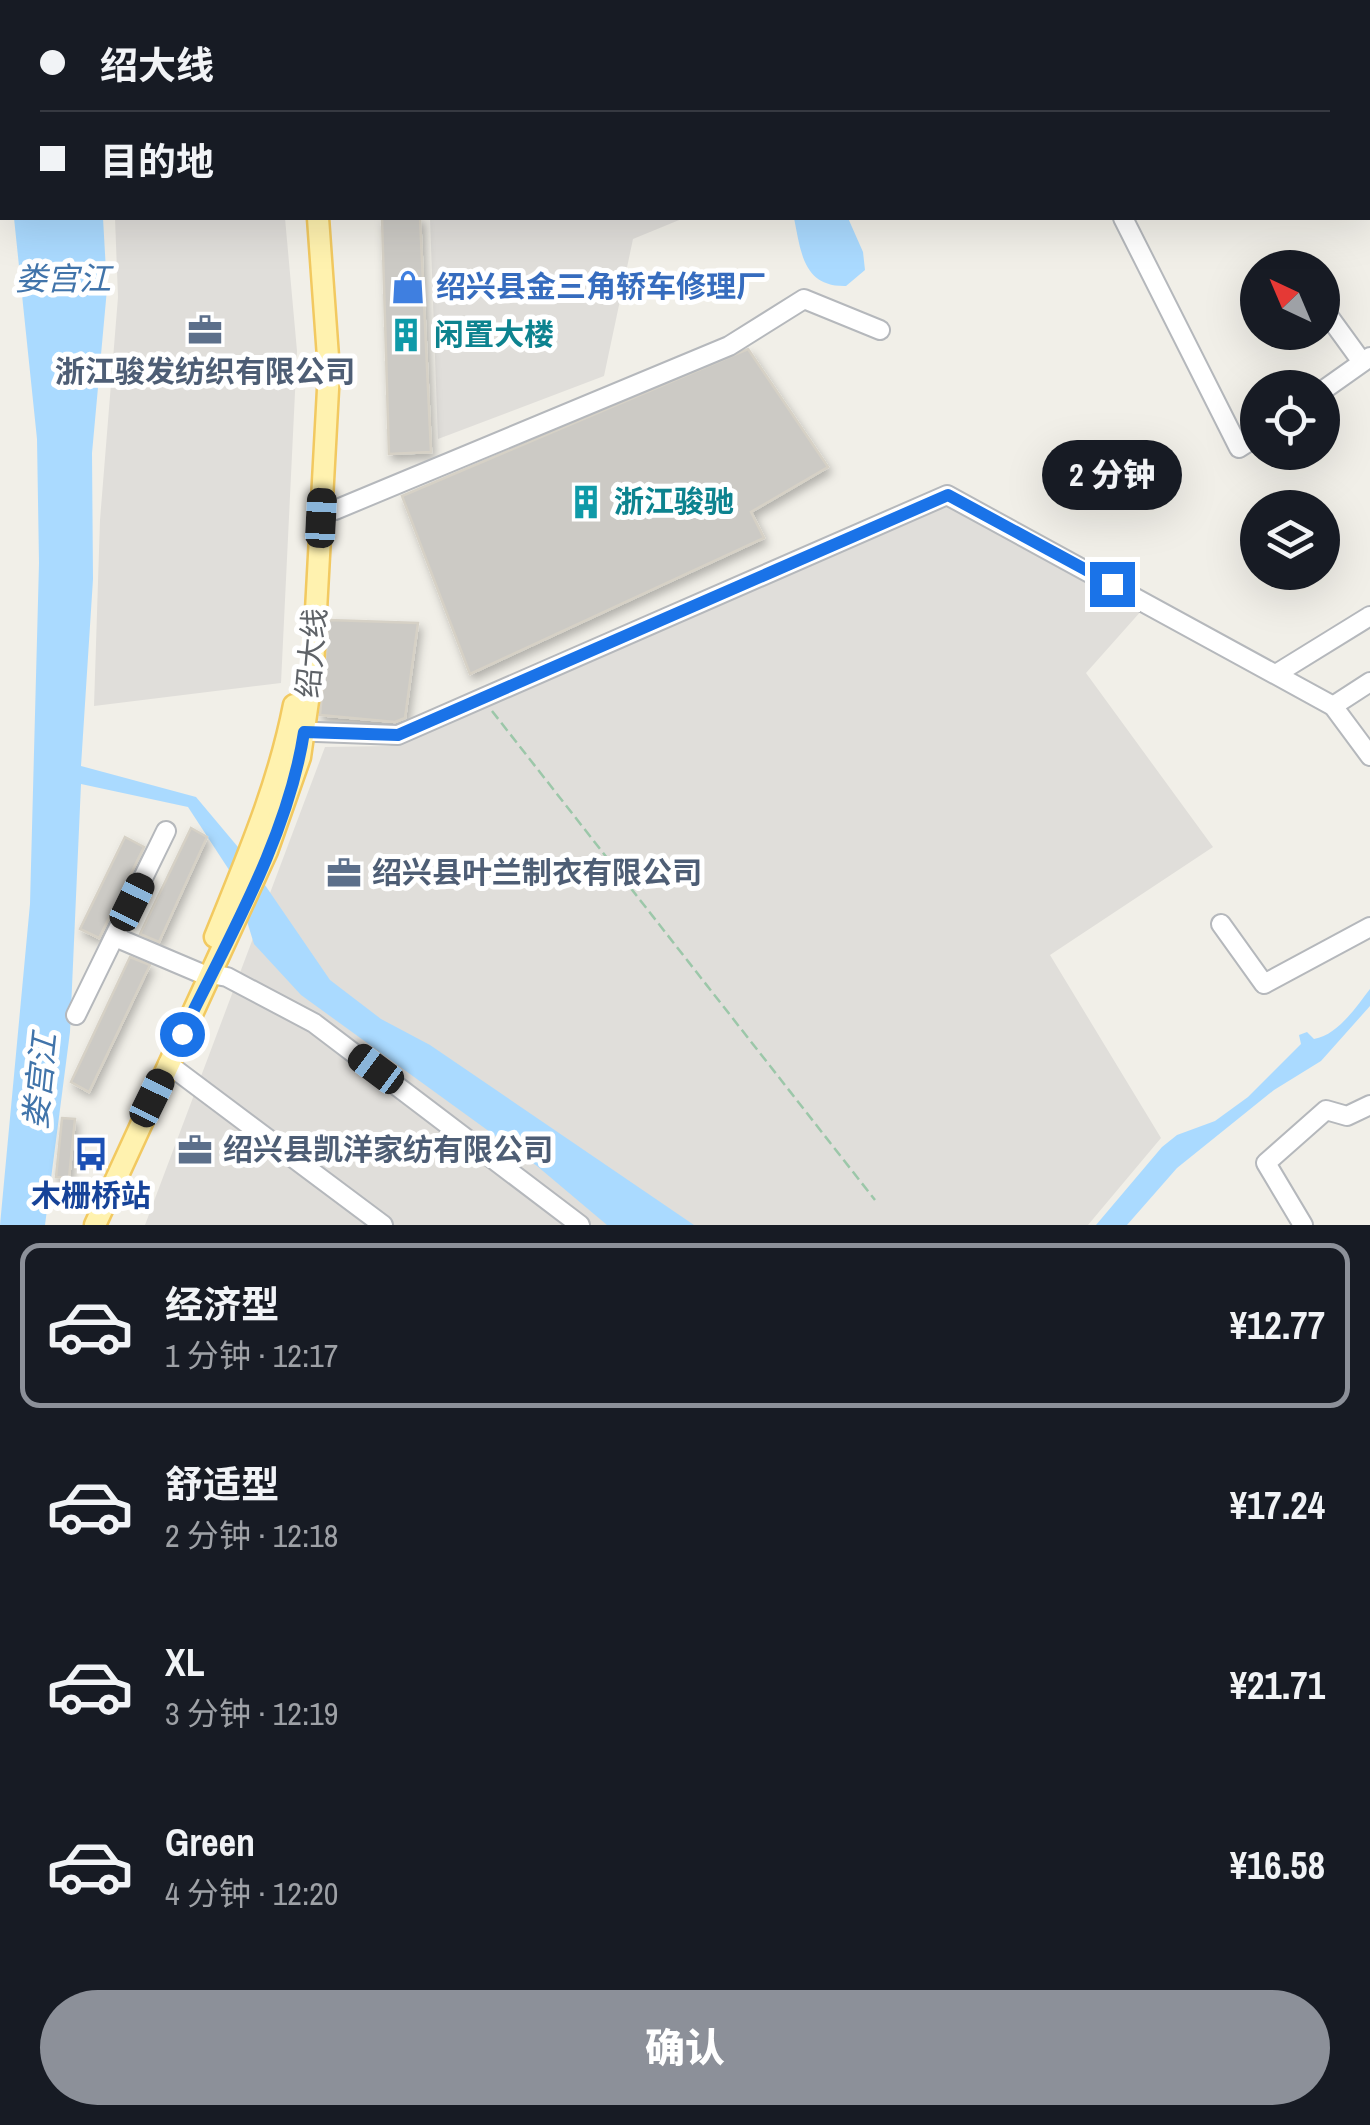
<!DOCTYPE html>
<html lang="zh">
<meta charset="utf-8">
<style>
:root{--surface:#171b24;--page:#20242c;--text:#f1f3f6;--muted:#9ea1a6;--line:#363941;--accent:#8c9099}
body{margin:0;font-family:"Archivo Narrow","Noto Sans SC",sans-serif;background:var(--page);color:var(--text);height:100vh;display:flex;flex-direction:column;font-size:38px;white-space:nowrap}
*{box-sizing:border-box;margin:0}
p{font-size:32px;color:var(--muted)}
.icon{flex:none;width:55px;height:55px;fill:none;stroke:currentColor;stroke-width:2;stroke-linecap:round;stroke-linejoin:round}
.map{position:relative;height:1225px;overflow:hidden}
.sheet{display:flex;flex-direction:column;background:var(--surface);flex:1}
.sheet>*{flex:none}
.banner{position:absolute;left:0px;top:0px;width:1370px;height:220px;box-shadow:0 10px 40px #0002;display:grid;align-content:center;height:220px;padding:0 40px;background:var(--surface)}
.needle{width:65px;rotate:316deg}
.buttons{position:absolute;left:1240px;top:250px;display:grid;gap:20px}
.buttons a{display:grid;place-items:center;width:100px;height:100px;border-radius:50%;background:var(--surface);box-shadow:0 10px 40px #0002;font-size:50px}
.end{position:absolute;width:45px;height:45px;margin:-22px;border:12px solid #1a73e8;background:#fff;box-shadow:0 0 0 5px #fff}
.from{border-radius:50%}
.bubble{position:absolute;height:70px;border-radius:35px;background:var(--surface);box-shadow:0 10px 40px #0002;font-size:32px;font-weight:800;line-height:70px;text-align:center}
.car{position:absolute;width:30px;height:60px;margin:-30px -15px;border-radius:12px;box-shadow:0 0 8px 2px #0007;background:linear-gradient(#222 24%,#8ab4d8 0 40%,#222 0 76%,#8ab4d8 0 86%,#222 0)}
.banner b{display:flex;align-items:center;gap:35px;height:95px;font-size:38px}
.banner b+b{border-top:2px solid var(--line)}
.banner i{width:25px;height:25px;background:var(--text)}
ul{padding:18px 0 0;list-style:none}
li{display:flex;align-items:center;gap:30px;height:165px;margin:0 20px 15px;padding:0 20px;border:5px solid transparent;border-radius:20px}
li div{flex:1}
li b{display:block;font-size:38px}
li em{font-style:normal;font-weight:800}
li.current{border-color:var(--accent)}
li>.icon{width:90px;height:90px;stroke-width:1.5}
.action{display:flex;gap:20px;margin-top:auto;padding:20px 40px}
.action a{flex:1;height:115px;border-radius:60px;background:var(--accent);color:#fff;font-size:40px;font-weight:800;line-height:115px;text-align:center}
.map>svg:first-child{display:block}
.industrial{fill:#e0deda}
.water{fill:#aadaff}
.building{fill:#cccac5;stroke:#d6d1c6;stroke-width:2.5;filter:url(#shadow)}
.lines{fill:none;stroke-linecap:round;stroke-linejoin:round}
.minor-casing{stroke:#b5b8bc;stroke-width:22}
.major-casing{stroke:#f2c960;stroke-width:25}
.path{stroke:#9cc7a9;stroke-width:2.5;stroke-dasharray:10 5;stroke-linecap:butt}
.minor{stroke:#fff;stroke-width:18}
.major{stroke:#fff2af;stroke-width:20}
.route{stroke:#1a73e8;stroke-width:12}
.labels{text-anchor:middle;stroke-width:10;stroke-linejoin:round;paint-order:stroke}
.shop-label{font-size:30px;font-weight:bold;fill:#366cbe;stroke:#fff;text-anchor:start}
.culture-label{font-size:30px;font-weight:bold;fill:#0d838f;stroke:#fff;text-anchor:start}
.service-label{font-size:30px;font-weight:bold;fill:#4e5e75;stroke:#fff;text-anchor:start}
.street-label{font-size:30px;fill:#5f6368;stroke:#fff}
.transit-label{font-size:30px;font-weight:bold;fill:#164399;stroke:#fff}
.water-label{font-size:32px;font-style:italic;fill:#4174aa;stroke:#fff}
</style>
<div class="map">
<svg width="1370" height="1225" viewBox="0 0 1370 1225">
<defs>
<filter id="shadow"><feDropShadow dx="3" dy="5.5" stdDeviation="5" flood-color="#0004"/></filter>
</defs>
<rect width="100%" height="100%" fill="#f1efe8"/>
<g class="industrial">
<polygon points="115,218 285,218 297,351 281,683 94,706 100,520 118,297"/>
<polygon points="430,218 684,218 633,239 604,376 438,439"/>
<polygon points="948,505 1142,610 1086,673 1213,847 1050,955 1161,1138 1088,1225 145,1225 325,747 389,746"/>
</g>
<g class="water">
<polygon points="14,218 103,218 107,289 92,453 93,579 81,766 196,797 243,853 330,980 381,1019 430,1045 694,1225 607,1225 537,1166 301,995 254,944 233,876 188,807 81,784 70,1032 45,1225 0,1225 30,904 39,563 37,439"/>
<path d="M794 218H848L863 252 865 270 846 286C803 287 801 252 794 218Z"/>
<path d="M1370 989V1006L1321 1061 1274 1090 1177 1168 1127 1225H1096L1162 1147 1177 1135 1215 1121 1248 1097 1301 1044 1299 1035 1307 1032 1314 1039C1338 1035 1356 1007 1370 989Z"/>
</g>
<g class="building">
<polygon points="382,218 420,218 431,452 389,454"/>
<polygon points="748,349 828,467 751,512 764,538 470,674 402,496"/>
<polygon points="329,620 418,623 405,718 395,722 320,715"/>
<polygon points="191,828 207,837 159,942 140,934"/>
<polygon points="125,837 144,847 99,938 80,929"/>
<polygon points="130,957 150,965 89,1092 71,1082"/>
<polygon points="62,1118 75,1119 69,1178 56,1177"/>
</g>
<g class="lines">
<g class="minor-casing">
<g id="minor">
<polyline points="1123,218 1239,448 1258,436"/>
<polyline points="1291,264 1294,268"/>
<polyline points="1322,307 1362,362"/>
<polyline points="1322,391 1370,357"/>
<polyline points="335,510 729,346 804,299 880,330"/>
<polyline points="1276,674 1370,616"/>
<polyline points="1333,706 1370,682"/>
<polyline points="290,731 398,735 947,495 1333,706 1370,756"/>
<polyline points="1221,924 1264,984 1370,927"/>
<polyline points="115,937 200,973"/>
<polyline points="211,974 227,977 314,1023 580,1225"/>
<polyline points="76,1015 166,831"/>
<polyline points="168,1064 383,1225"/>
<polyline points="1303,1225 1266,1163 1326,1110 1347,1116 1370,1105"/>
</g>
</g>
<g class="major-casing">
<g id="major">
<polyline points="280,0 281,2"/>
<polyline points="296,0 296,2"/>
<path d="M215 937C246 860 278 787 294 705"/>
<polyline points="95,1225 267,851 300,757 313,666 329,371 318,218"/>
</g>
</g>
<polyline class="path" points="492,711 875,1200"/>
<use href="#minor" class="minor"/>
<use href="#major" class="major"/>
</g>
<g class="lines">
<path class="route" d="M182 1034C228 939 288 837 304 732L398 735 948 495 1112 584"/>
</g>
<defs>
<g id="shop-bare" transform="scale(2.7)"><path d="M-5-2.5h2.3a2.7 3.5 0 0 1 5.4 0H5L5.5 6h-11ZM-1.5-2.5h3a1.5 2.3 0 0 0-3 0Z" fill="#3f7fe0" stroke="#fff" stroke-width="2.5" paint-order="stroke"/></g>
<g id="office-bare" transform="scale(2.7)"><path d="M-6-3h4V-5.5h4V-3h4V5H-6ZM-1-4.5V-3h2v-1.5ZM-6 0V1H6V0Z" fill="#5c6f8a" stroke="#fff" stroke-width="2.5" paint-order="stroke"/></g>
<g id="building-bare" transform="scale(2.7)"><path d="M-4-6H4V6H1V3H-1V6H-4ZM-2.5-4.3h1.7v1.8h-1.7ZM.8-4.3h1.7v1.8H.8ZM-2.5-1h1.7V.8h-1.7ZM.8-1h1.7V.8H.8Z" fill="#0f9aa8" stroke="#fff" stroke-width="2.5" paint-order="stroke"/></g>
<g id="bus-bare" transform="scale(2.7)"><path d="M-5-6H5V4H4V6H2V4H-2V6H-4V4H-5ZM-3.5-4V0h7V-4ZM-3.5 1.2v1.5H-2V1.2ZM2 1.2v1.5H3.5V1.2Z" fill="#1a4fb4" stroke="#fff" stroke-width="2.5" paint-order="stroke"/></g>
</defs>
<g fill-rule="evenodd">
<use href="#shop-bare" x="408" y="287"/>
<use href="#office-bare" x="205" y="330"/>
<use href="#building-bare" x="406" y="335"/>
<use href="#building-bare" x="586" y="502"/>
<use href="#office-bare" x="344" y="873"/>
<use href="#office-bare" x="195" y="1150"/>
<use href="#bus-bare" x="91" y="1154"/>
</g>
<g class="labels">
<g class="shop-label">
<text x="436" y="297">绍兴县金三角轿车修理厂</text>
</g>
<g class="culture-label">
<text x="434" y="345">闲置大楼</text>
<text x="614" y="512">浙江骏驰</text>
</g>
<g class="service-label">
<text x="205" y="382" text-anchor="middle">浙江骏发纺织有限公司</text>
<text x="372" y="883">绍兴县叶兰制衣有限公司</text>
<text x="223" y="1160">绍兴县凯洋家纺有限公司</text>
</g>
<g class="street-label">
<text transform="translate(312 653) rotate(-85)" y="10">绍大线</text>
</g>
<g class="transit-label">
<text x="91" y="1206">木栅桥站</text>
</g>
<g class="water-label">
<text x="63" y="290">娄宫江</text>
<text transform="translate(40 1081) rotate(-84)" y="11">娄宫江</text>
</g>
</g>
</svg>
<div class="buttons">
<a><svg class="needle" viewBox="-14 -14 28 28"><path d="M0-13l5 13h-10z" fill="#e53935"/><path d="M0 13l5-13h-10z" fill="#9ea1a6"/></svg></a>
<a><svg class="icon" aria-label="locate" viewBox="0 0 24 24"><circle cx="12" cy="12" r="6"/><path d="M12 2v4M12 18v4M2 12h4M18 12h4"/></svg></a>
<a><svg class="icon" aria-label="layers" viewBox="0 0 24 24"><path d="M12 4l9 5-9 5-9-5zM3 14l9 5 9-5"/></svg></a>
</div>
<i class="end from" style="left:182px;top:1034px"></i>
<i class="end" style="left:1112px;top:584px"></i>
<div class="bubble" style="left:1042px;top:440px;width:140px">2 分钟</div>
<i class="car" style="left:321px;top:518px;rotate:3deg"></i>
<i class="car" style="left:132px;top:902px;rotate:26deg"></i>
<i class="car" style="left:376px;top:1069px;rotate:307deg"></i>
<i class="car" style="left:152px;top:1098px;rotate:26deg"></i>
<div class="banner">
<b><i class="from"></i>绍大线</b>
<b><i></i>目的地</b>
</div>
</div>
<section class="sheet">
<ul>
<li class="current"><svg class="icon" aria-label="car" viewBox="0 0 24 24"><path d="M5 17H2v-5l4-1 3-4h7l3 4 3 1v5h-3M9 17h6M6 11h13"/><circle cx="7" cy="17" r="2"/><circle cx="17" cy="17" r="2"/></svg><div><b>经济型</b><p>1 分钟 · 12:17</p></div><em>¥12.77</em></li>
<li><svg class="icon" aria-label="car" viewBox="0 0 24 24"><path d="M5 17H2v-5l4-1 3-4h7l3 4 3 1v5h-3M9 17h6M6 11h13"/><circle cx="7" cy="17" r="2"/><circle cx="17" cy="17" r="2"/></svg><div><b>舒适型</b><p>2 分钟 · 12:18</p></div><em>¥17.24</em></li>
<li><svg class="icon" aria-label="car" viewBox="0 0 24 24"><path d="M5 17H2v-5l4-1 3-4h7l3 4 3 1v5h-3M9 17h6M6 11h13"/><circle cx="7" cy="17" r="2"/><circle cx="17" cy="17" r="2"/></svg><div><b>XL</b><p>3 分钟 · 12:19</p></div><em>¥21.71</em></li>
<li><svg class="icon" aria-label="car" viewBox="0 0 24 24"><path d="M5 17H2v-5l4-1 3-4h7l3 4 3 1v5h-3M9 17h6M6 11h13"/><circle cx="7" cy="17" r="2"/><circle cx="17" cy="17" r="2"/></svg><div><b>Green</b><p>4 分钟 · 12:20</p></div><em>¥16.58</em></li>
</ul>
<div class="action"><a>确认</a></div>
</section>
